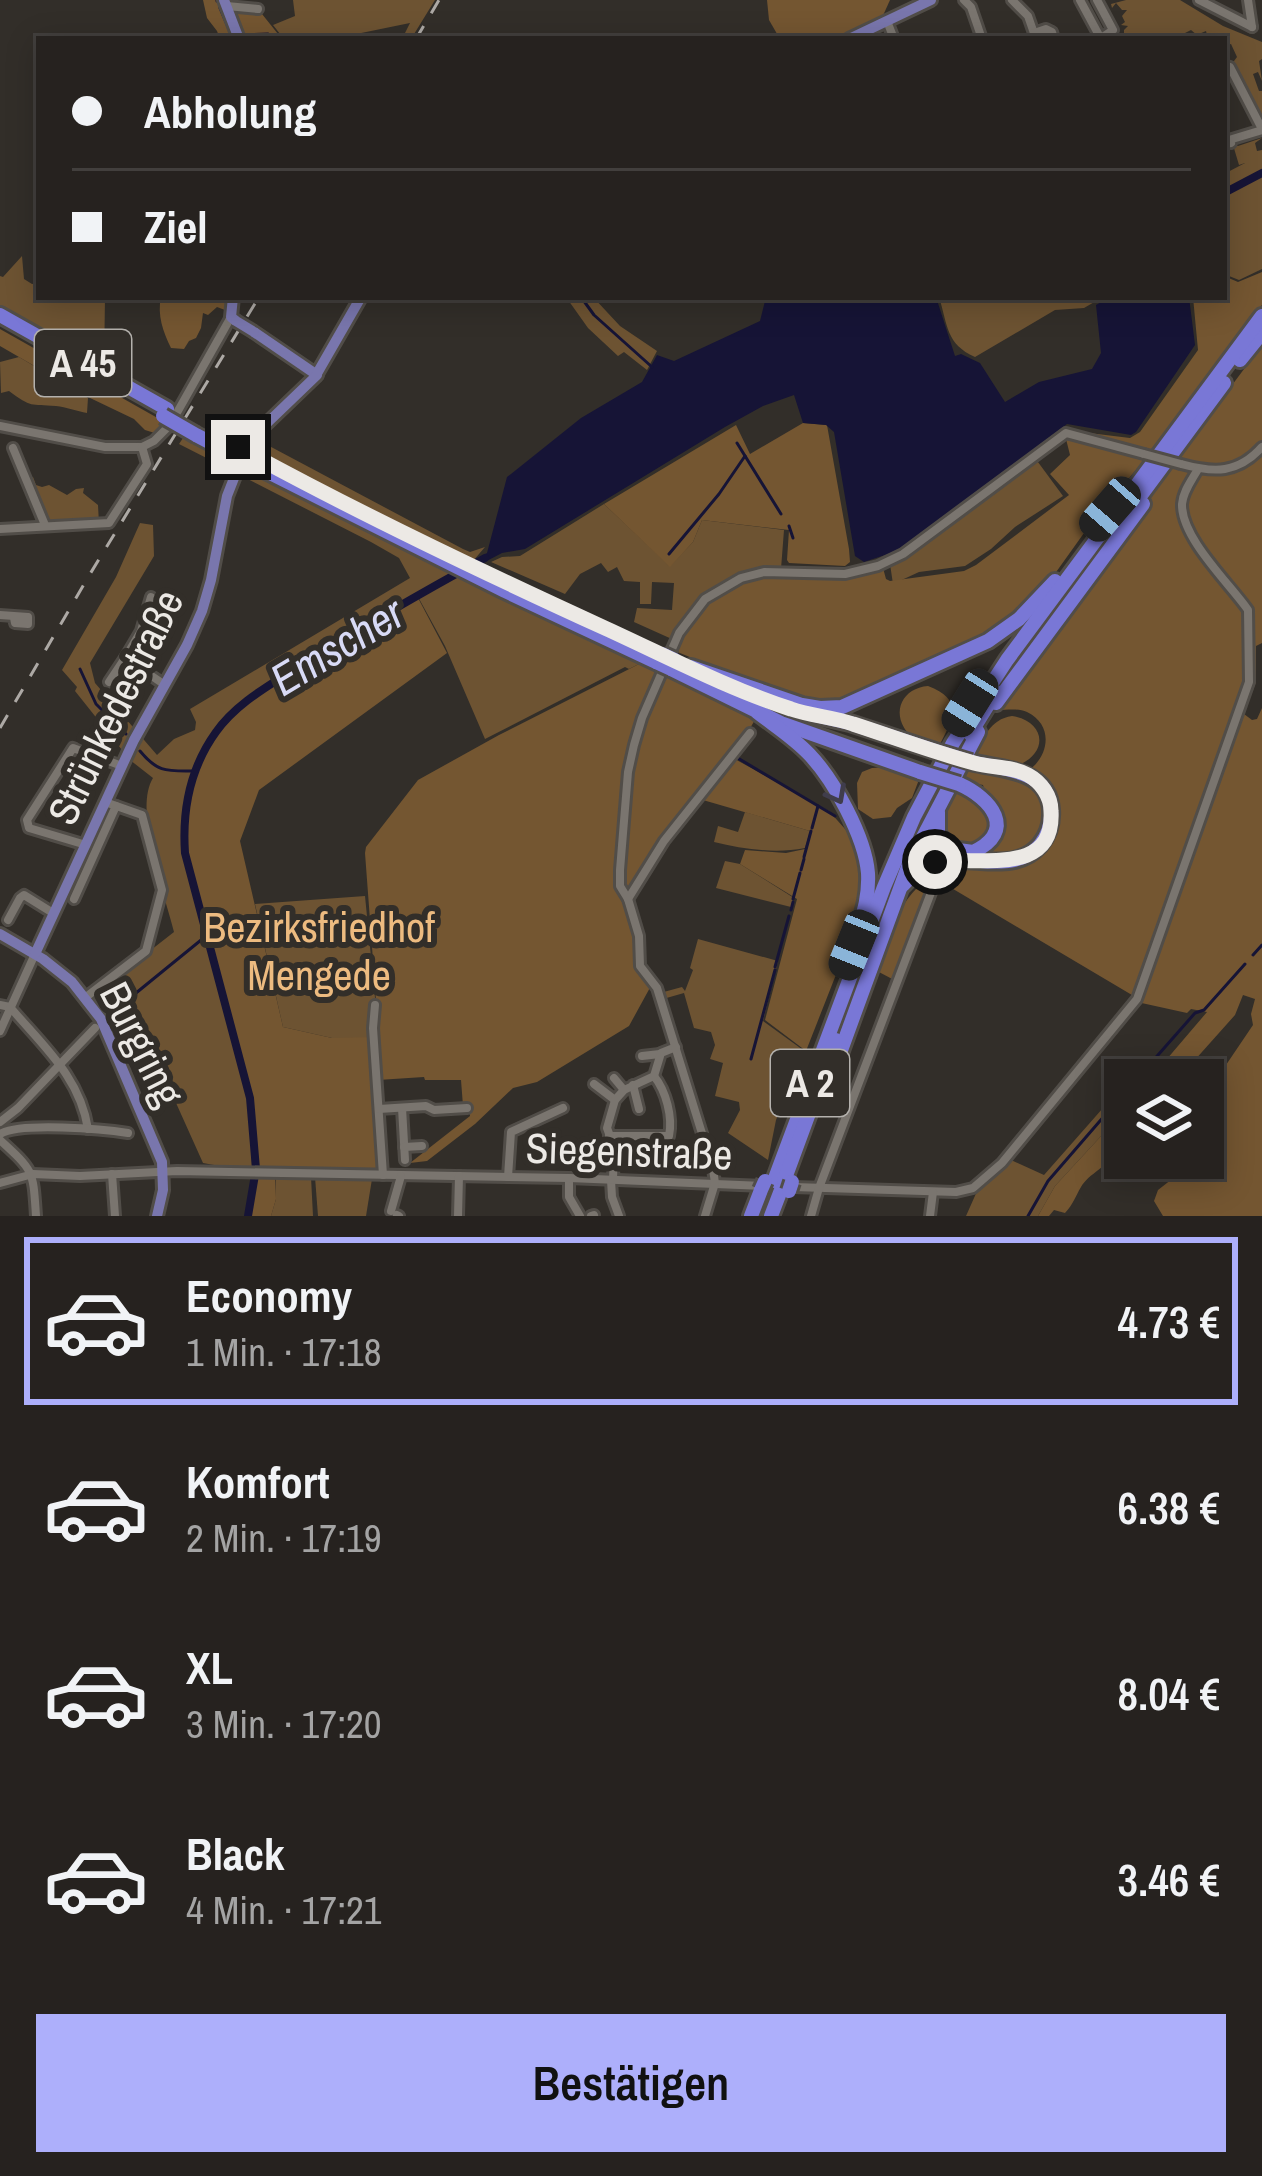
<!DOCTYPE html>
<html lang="de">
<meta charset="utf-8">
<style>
:root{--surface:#26221f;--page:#322f2c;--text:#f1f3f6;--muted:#a4a4a4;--line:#423f3d;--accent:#adaffb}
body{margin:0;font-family:"Archivo Narrow",sans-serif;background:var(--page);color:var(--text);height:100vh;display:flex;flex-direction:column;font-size:45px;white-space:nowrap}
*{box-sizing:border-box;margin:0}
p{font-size:39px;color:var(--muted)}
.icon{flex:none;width:66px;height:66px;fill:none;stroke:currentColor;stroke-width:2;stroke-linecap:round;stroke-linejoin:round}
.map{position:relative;height:1216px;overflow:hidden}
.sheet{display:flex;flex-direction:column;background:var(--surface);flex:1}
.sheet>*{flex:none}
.guide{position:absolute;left:36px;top:36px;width:1191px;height:264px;border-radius:0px;box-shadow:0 6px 30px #0003,0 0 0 3px var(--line);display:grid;align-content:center;height:264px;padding:0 36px;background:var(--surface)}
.tools{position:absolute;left:1104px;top:1059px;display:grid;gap:24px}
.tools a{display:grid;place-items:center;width:120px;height:120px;border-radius:0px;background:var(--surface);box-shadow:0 6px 30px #0003,0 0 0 3px var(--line);font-size:60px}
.end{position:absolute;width:54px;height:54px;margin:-27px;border:15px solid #ece9e5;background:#111;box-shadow:0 0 0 6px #111}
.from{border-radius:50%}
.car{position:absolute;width:36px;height:72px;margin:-36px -18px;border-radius:15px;box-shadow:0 0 9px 3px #0007;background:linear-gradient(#222 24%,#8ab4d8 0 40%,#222 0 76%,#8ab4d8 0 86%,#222 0)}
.guide b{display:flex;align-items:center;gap:42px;height:114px;font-size:45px}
.guide b+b{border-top:3px solid var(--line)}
.guide i{width:30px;height:30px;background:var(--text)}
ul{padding:21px 0 0;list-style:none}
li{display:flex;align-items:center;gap:36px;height:168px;margin:0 24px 18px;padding:0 12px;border:6px solid transparent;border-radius:0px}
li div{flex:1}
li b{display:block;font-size:45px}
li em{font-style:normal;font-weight:600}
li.current{border-color:var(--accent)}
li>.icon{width:108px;height:108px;stroke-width:1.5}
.action{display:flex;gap:24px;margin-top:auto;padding:24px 36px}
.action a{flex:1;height:138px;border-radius:0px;background:var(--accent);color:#111;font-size:48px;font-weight:600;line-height:138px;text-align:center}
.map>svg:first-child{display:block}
.green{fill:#6d5332}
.forest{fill:#745631}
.water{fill:#161436}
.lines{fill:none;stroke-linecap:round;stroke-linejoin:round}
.stream{stroke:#161436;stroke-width:3}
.river{stroke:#161436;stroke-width:8}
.minor-casing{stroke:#514d48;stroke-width:14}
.major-casing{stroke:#514d48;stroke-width:16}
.highway-casing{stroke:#514d48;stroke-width:20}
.minor{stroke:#7a756f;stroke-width:8}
.major{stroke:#7976ad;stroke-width:10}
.highway{stroke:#7977d6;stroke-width:14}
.rail{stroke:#ada9a5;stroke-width:3;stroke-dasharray:15 15;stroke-linecap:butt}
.minor-bridge-casing{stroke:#514d48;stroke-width:14;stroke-linecap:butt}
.major-bridge-casing{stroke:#514d48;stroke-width:16;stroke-linecap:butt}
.highway-bridge-casing{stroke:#514d48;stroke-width:20;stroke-linecap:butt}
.minor-bridge{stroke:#7a756f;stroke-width:8}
.major-bridge{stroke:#7976ad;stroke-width:10}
.highway-bridge{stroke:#7977d6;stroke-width:14}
.oneway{stroke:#403d4c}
.route{stroke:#ece9e5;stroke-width:15}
.labels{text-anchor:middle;stroke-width:12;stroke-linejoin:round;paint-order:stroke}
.shield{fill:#322e29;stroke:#b4b1ad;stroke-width:3}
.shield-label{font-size:39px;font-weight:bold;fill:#ece9e5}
.street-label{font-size:42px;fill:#ece9e5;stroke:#322e29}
.park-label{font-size:42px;fill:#edbb80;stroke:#322e29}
.water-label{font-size:45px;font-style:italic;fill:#d8daf6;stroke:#322e29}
</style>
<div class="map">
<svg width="1262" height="1216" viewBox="0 0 1262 1216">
<rect width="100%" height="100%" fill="#322e29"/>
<g class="green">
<polygon points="293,0 435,0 411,39 402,39 410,23 332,39 284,39 273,25 295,16"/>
<polygon points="1126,0 1180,0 1223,26 1262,42 1262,59 1259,61 1262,81 1258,72 1253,74 1259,91 1262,91 1262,124 1231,65 1237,57 1231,44 1224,46 1224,39 1208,39 1206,31 1199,34 1201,39 1193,39 1197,35 1191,30 1173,39 1124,39 1124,30 1128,26 1121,25 1125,22 1122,16 1127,10 1122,10 1116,3 1112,8 1111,4"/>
<polygon points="1262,138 1255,143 1257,151 1262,150 1262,269 1239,280 1224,274 1224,174 1245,163 1239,165 1233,145 1238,146"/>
<polygon points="22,256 24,279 32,284 39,283 39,297 105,297 104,368 0,309 0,276 3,277"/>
<polygon points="566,297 593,297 620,326 657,351 647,370 624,352 618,356 588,328"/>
<path d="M939 297H1103L1084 308 1055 310 975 357C946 344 948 326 939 297Z"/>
<path d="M19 357 88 398 87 413C77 411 66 407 56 406 30 404 32 408 9 391L1 393 0 362Z"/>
<path d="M185 435 560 625 645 661 629 669 625 667 485 739 445 646 417 595 390 610 396 624 301 681 292 670 255 694 217 729 194 771 184 814 198 909 250 1098 252 1169 190 1168 214 1165 203 1163 141 1025 128 1030 115 998 97 992 174 932C165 895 133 810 153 778L130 760 75 691 77 687 62 670 116 577 140 523 153 525 154 556 90 663 95 683 157 755 174 739 195 730 196 722 190 709 410 578 399 558 371 542 179 444Z"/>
<polygon points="258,440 463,549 470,552 485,547 473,561 252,450"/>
<polygon points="1035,458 1063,496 1015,527 991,549 965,566 919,572 893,584 890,564"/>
<polygon points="33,477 36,485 42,487 49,485 67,495 76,489 84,488 83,493 98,505 99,524 45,524 27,480"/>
<path d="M604 504 670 566 693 542 702 520 784 530 781 569C723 577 702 586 674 640L634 622 637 608 672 610 674 583 652 582 651 604H640V582L624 581 617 567 608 572 601 563 580 574 565 594 491 562 502 557 520 556Z"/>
<path d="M745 812 810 831 805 848C775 854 743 849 714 842L718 826 738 832Z"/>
<polygon points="725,861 740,864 794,898 791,907 716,888"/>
<polygon points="365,896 378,1028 374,1038 332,1038 283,1027 255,904"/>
<polygon points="698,939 778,961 763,1021 803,1050 776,1120 768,1160 728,1133 740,1110 739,1102 715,1096 723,1063 710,1059 715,1045 711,1032 694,1028 684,993 663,999 660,993 682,987 685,991 693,970 690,968"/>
<polygon points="1125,1083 1125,1140 1117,1149 1103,1134 1055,1186 1038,1216 966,1216 978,1189 1011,1160 1044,1175"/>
<polygon points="276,1176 311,1177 313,1216 271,1216 276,1199"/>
<polygon points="315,1177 372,1179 366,1216 318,1216"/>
</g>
<g class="forest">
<polygon points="203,0 224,0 226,6 258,9 282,39 220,39 217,31 207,18"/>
<polygon points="767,0 890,0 881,20 842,39 780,39 769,20"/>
<path d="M1262 272V305L1156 448 1147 452 1146 458 1089 526 1054 575 1019 612 977 640 845 702 816 704 756 684 675 651C686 628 699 604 722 591 764 566 834 572 883 568L886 579 890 581 964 571 976 565 1069 495 1050 474 1070 455 1066 439 1073 436V431L1130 438 1140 432 1198 350 1193 297H1224V276L1238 282Z"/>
<path d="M161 297H230L228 308 225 310 217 307 208 315 203 313 201 328 196 338 189 341 184 349 171 348C163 332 157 315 161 297Z"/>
<polygon points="0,329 170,425 161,435 145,430 134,419 88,397 0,346"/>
<path d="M1262 345V643L1256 646V682L1244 714 1252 720 1257 719 1262 708V1216H1163L1154 1201 1158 1190 1199 1158H1203L1209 1149 1203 1134V1099L1253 1025 1251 1014 1255 999 1243 995 1235 1015 1177 1080H1149L1207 1012 1191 1009 1187 1013 1137 1002V998L938 880 943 871 952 867C973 867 999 872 1019 866 1044 859 1067 823 1056 797 1051 785 1039 777 1029 770 1049 756 1054 725 1027 712 1018 708 1006 710 998 710L1104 567 1171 467 1178 466 1176 460Z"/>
<polygon points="803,423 827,425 849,549 850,562 845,566 789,563 787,560 789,530 702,520 693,542 670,567 604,504 736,425 750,454"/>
<path d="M417 596 447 653 259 790 240 841 283 1027 332 1038 374 1037 373 1028 378 1027 365 853 366 847 418 780 499 735 645 661 756 718 733 758 829 811 854 839 865 879 861 911 806 1051 765 1020 797 899 740 864 745 850 786 853 805 849 810 831 696 798 625 901 638 935 637 966 652 984 629 1026 537 1082 513 1088 475 1124 427 1161 410 1163 470 1116 469 1106H463L461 1080H425L424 1077 378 1080 381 1172 275 1171 276 1199 271 1216H248L256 1169 250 1098 185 853C178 758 217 719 293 671L301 681 396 625 391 611Z"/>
<path d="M928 686C963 699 954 718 940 744L936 745C927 742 914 740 907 732 891 711 903 688 928 686Z"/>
<path d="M1012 716C1044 721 1050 751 1019 765L974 756C983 739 990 719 1012 716Z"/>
<polygon points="971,766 1035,784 1047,805 1045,832 1020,855 971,856 996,837 983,785 963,781"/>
<polygon points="888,767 920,777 912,798 897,808 891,817 873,819 858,809 857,783 862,772 872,768"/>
<path d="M960 790C980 804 993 808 988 835 972 848 962 849 945 836L941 817 954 791Z"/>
<path d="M929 877 936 881 896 981 877 971 870 981C885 944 896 902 929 877Z"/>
<path d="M1103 1134 1117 1149 1125 1140V1157L1117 1150C1107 1168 1089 1173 1081 1187 1075 1197 1074 1203 1065 1213L1054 1210 1049 1216H1038L1055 1186Z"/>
</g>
<polygon class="water" points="766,297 936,297 955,356 961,354 980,363 1005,402 1039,382 1092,369 1101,353 1096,305 1110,297 1189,297 1195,345 1136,432 1131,435 1067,424 900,550 864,562 855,556 834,432 826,425 803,423 794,395 763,406 725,427 525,549 502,553 481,564 474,561 487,553 507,477 511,474 581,418 642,382 657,355 674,361 760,321"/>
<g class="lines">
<g class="stream">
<polyline points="217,0 217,1"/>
<polyline points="220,8 232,36"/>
<polyline points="243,35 268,34 275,39"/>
<polyline points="581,297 594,315 652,367"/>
<polyline points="737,443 781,514"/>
<polyline points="789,526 793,538"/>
<polyline points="669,554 719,494 745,456"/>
<polyline points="80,669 96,704 126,734"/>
<path d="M140 751C158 773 167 771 194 771"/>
<polyline points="736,757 835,816"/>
<polyline points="812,828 818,806"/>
<polyline points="804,857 811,831"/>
<polyline points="801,870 804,859"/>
<polyline points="793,899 800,873"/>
<polyline points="791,910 793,902"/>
<polyline points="1253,955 1262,945"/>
<polyline points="775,967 789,916"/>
<polyline points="136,993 206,936"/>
<polyline points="751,1059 775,970"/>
<polyline points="1136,1080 1195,1013 1204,1010 1245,964"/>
<polyline points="1028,1216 1048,1181 1125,1092"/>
</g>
<g class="river">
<polyline points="1224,193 1262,173"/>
<path d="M248 1216 256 1169 250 1098 185 853C182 809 190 768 216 732 237 702 272 684 302 664 362 627 423 592 485 558"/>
</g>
<g class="minor-casing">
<g id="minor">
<polyline points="964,0 971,7 982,39"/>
<polyline points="1012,0 1028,16 1036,39"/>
<polyline points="1080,0 1101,39"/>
<polyline points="1097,0 1113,30 1101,38"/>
<polyline points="1199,0 1252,27"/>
<polyline points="1248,0 1252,27"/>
<polyline points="227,6 258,9"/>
<polyline points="887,21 894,39"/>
<polyline points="1034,33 1046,29 1052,32 1054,39"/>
<polyline points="1224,66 1230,67 1262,129"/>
<polyline points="1231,143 1229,140 1262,130"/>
<polyline points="0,426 105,447 142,447 154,441 170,425 231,317"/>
<polyline points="13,448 45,525"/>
<path d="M1181 464C1214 473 1238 474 1262 447"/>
<polyline points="0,529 109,523 147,464 142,447"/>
<polyline points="151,597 141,631 125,658 165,685"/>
<polyline points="0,615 28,617 28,624 15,623 14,618"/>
<polyline points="109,682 125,658"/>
<polyline points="86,845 29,828 27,820 73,748 122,766"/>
<polyline points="74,899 116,806"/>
<polyline points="628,899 664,841 750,733"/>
<polyline points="8,920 20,898 24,895 53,913"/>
<polyline points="86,997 146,951 162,890 142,815 105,802"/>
<path d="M0 1005 10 1007C43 1046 80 1077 88 1129"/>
<polyline points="375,1005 373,1028 383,1175"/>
<polyline points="0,1031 35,954"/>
<polyline points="642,1056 660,1054"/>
<polyline points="614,1078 624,1090"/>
<polyline points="594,1084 615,1100"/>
<polyline points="633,1085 639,1109"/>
<polyline points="402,1108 405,1160"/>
<polyline points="379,1109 426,1106 434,1110 467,1108"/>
<polyline points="0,1122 18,1108 95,1028"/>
<path d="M0 1134C19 1122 104 1129 128 1133"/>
<path d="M609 1136H669C673 1117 666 1091 654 1076"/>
<path d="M0 1140C34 1171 33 1170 36 1216"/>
<polyline points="404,1147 422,1146"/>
<polyline points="112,1174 115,1216"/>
<polyline points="508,1177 511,1132 563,1108"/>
<polyline points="569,1178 569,1197 580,1216"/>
<polyline points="611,1180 612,1197 619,1216"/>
<polyline points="613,1180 614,1147 607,1128 615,1100 624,1090 654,1076 661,1053 676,1047"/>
<polyline points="0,1183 33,1174 80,1176 177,1171 569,1178 766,1186"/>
<path d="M793 1187 956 1192 973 1188 1002 1163 1137 999 1249 682 1248 610C1230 584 1181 538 1182 504 1183 491 1192 480 1198 469"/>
<polyline points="391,1211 401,1176"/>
<polyline points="397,1215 399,1216"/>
<polyline points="458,1216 459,1176"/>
<polyline points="591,1216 594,1215"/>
<polyline points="705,1216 715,1183 713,1169 657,988 640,966 639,936 628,899 620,886 620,870 628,772 634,745 642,718 679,633 705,599 741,578 764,572 845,574 878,566 903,554 1066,433 1144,454"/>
<polyline points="811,1216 819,1188 935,882"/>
<polyline points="930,1216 933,1192"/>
</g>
</g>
<g class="major-casing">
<g id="major">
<polyline points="224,0 239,39"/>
<polyline points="849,39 931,0"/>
<polyline points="233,297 231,317 236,321"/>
<polyline points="254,332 317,375"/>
<polyline points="0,934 43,959 72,982 101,1019 162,1162 163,1190 157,1216"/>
<polyline points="35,954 134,740 187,645 202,611 211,580 227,496 238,468 264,426 315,377 361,297"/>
</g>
</g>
<g class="highway-casing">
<g id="highway">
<polyline points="0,315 167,409"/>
<polyline points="1240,360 1262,333"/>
<polyline points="196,435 234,455"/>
<polyline points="250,463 505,591 658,663"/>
<polyline points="1130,510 1224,383"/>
<polyline points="691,667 802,705 820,708 842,707 988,641 1019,619 1055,581"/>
<polyline points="671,669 781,723 920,772"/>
<polyline points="996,703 1143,504"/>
<path d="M757 712C775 726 794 738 809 754 834 780 865 837 868 873 869 892 865 911 858 929"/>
<polyline points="810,714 850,723 932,750"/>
<polyline points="970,734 996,692"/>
<path d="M938 812V834L951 849 973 852C1018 831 991 798 959 784"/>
<path d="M903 885C914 873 925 864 942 861 974 855 1015 874 1040 845 1048 835 1052 823 1051 810 1048 768 1002 770 971 762"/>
<polyline points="840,1053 909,864 978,732"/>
<polyline points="774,1181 884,887 914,817 953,743 1007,660 1262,316"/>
<polyline points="784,1181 836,1040"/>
<polyline points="751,1216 761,1190"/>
<polyline points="771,1216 781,1190"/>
</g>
</g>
<use href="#minor" class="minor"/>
<use href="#major" class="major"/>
<use href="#highway" class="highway"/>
<g class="rail">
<polyline points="416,39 439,0"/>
<polyline points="0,728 90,574 259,297"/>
</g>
<g class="minor-bridge-casing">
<polyline id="minor-bridge" points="1144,454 1181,464"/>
</g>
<g class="major-bridge-casing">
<polyline id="major-bridge" points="236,321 254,332"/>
</g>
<g class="highway-bridge-casing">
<g id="highway-bridge">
<polyline points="163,416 196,435"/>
<polyline points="238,447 254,456"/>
<polyline points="662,654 675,660"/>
<polyline points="658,663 671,669"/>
<polyline points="932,750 971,762"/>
<polyline points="920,772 959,784"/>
<polyline points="761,1190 765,1181"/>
<polyline points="789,1191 792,1182"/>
</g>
</g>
<use href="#minor-bridge" class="minor-bridge"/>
<use href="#major-bridge" class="major-bridge"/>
<use href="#highway-bridge" class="highway-bridge"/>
</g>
<defs><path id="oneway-chevron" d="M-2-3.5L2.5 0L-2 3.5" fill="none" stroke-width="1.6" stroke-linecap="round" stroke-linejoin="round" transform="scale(3)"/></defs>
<use class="oneway" href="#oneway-chevron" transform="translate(837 795) rotate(62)"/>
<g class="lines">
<path class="route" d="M238 447C358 513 482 572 607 629 666 656 729 689 791 709 811 716 833 717 853 724 893 737 933 752 974 763 992 768 1012 766 1028 775 1041 782 1051 796 1051 811 1055 879 975 855 935 862"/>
</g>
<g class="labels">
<g class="shield">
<rect x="35" y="330" width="96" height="66" rx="9"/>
<rect x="771" y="1050" width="78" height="66" rx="9"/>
</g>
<g class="shield-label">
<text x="83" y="377">A 45</text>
<text x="810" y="1097">A 2</text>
</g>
<g class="street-label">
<text transform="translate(115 707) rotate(-64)" y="15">Strünkedestraße</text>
<text transform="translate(142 1044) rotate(63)" y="15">Burgring</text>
<text transform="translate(629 1151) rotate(2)" y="15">Siegenstraße</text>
</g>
<g class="park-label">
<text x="319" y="942">Bezirksfriedhof<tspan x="319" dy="48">Mengede</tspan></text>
</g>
<g class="water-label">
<text transform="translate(337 646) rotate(-31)" y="16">Emscher</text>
</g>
</g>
</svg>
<div class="tools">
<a><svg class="icon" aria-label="layers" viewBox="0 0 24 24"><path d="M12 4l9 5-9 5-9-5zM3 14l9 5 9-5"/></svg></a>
</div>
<i class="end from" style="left:935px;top:862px"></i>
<i class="end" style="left:238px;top:447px"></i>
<i class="car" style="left:1110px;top:509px;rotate:221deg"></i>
<i class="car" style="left:970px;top:703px;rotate:212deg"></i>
<i class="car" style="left:854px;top:945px;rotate:202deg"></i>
<div class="guide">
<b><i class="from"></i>Abholung</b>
<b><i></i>Ziel</b>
</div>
</div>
<section class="sheet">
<ul>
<li class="current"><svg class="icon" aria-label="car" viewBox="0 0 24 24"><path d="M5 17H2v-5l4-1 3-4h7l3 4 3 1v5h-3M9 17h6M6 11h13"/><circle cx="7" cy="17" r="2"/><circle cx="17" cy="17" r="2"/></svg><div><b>Economy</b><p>1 Min. · 17:18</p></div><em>4.73 €</em></li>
<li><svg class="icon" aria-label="car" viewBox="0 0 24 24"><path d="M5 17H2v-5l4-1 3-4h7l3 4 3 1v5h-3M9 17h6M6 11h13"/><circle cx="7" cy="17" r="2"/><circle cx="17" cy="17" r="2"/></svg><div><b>Komfort</b><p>2 Min. · 17:19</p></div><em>6.38 €</em></li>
<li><svg class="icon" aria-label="car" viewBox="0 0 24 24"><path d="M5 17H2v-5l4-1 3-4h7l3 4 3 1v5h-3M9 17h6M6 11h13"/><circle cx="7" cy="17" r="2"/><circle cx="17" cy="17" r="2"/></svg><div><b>XL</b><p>3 Min. · 17:20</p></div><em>8.04 €</em></li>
<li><svg class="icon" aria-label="car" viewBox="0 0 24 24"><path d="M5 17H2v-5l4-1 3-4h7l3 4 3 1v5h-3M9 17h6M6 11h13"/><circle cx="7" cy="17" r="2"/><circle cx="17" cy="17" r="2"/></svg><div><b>Black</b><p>4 Min. · 17:21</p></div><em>3.46 €</em></li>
</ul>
<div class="action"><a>Bestätigen</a></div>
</section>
